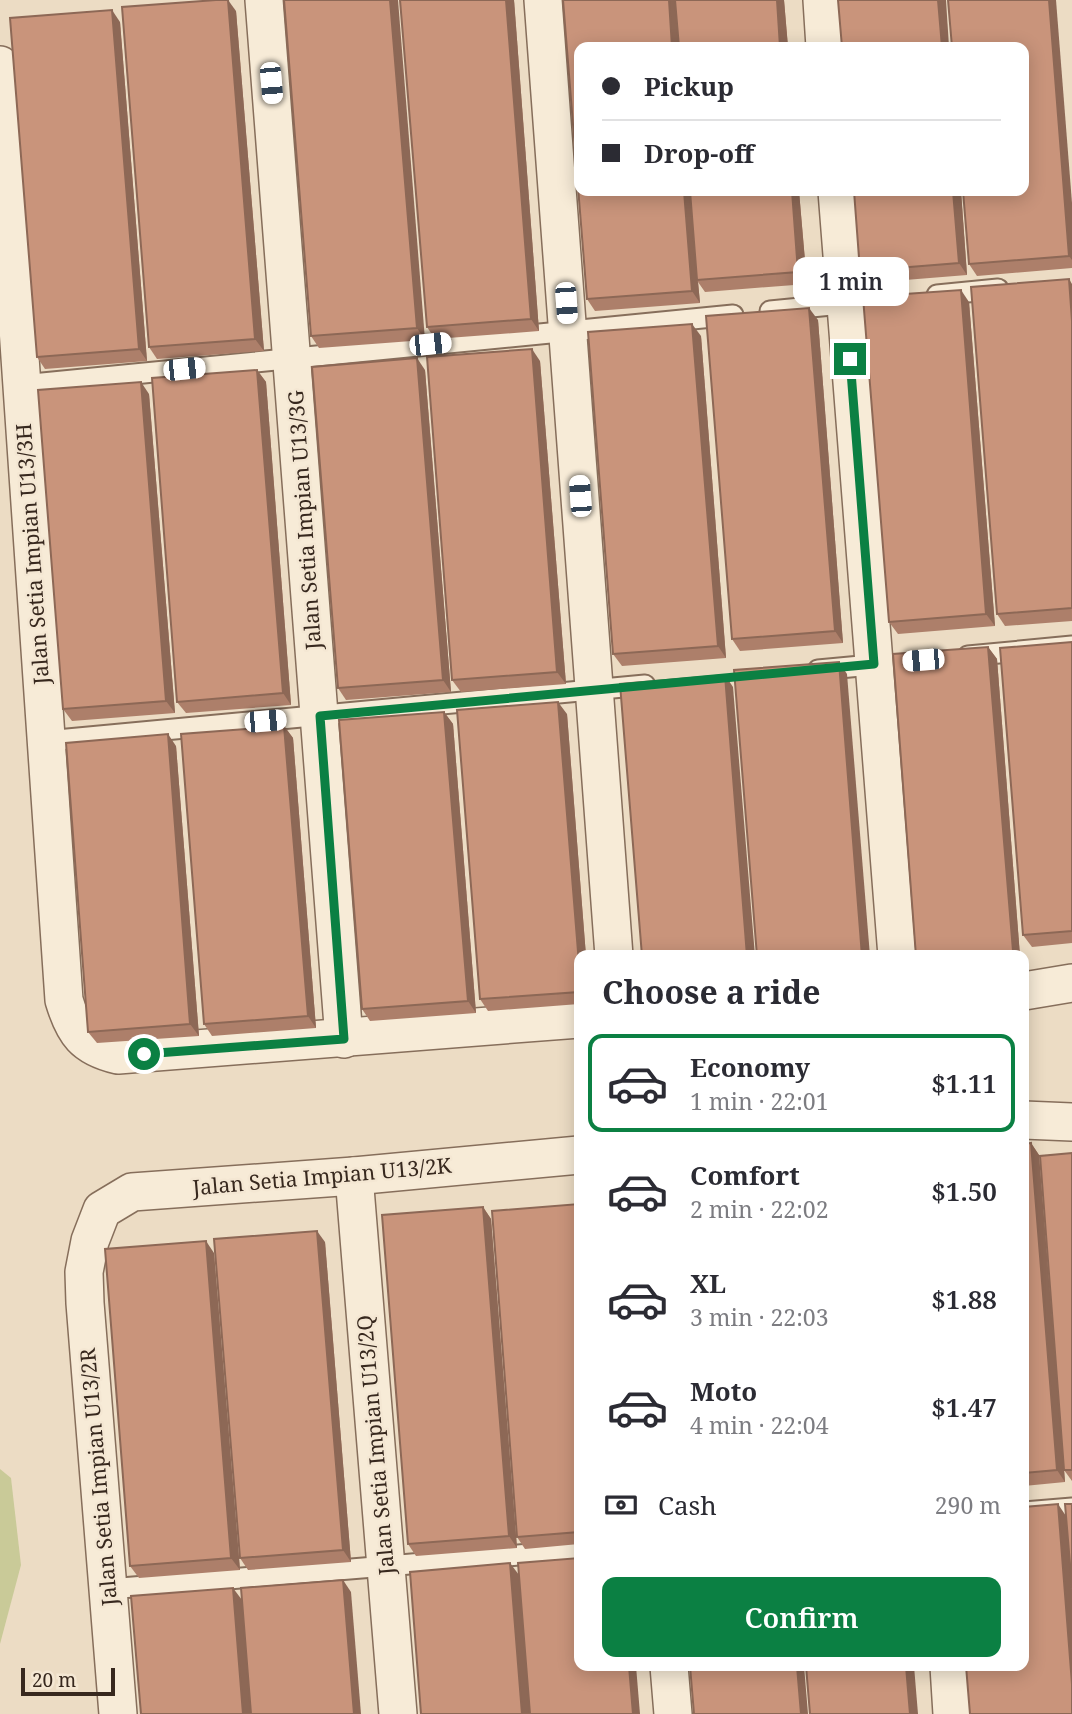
<!DOCTYPE html>
<meta charset="utf-8">
<style>
:root{--surface:#fff;--page:#f2f2f3;--text:#2b2b33;--muted:#7c7c81;--line:#e1e1e2;--accent:#0b8043}
body{margin:0;font-family:"Noto Serif",serif;background:var(--page);color:var(--text);height:100vh;display:flex;flex-direction:column;font-size:26px;white-space:nowrap}
*{box-sizing:border-box;margin:0}
p{font-size:23px;color:var(--muted)}
.icon{flex:none;width:38px;height:38px;fill:none;stroke:currentColor;stroke-width:2;stroke-linecap:round;stroke-linejoin:round}
.map{position:relative;flex:1;overflow:hidden}
.panel{position:absolute;left:574px;top:950px;width:455px;height:721px;display:flex;flex-direction:column;background:var(--surface);border-radius:14px;box-shadow:0 4px 18px #0003}
.panel>*{flex:none}
.hud{position:absolute;left:574px;top:42px;width:455px;height:154px;border-radius:14px;box-shadow:0 4px 18px #0003;display:grid;align-content:center;height:154px;padding:0 28px;background:var(--surface)}
.scale{position:absolute;left:21px;bottom:18px;width:94px;box-sizing:border-box;padding-left:7px;border:4px solid #37281e;border-top:0;font-size:19px;line-height:24px;white-space:nowrap;color:#37281e;-webkit-text-stroke:5px #f4e7d3;paint-order:stroke}
.end{position:absolute;width:32px;height:32px;margin:-16px;border:9px solid #0b8043;background:#fff;box-shadow:0 0 0 4px #fff}
.from{border-radius:50%}
.bubble{position:absolute;height:49px;border-radius:14px;background:var(--surface);box-shadow:0 4px 18px #0003;font-size:23px;font-weight:600;line-height:49px;text-align:center}
.car{position:absolute;width:21px;height:42px;margin:-21px -10px;border-radius:9px;box-shadow:0 0 5px 2px #0007;background:linear-gradient(#fff 24%,#345 0 40%,#fff 0 76%,#345 0 86%,#fff 0)}
.hud b{display:flex;align-items:center;gap:24px;height:66px;font-size:26px}
.hud b+b{border-top:2px solid var(--line)}
.hud i{width:18px;height:18px;background:var(--text)}
ul{padding:0;list-style:none}
li{display:flex;align-items:center;gap:21px;height:98px;margin:0 14px 10px;padding:0 14px;border:4px solid transparent;border-radius:14px}
li div{flex:1}
li b{display:block;font-size:26px}
li em{font-style:normal;font-weight:600}
li.current{border-color:var(--accent)}
li>.icon{width:63px;height:63px;stroke-width:1.5}
h2{padding:0 28px;font-size:32px;line-height:84px}
.pay{display:flex;align-items:center;gap:18px;height:77px;padding:0 28px;font-size:26px}
.pay p{margin-inline-start:auto}
.cta{display:flex;gap:14px;margin-top:auto;padding:14px 28px}
.cta a{flex:1;height:80px;border-radius:14px;background:var(--accent);color:#fff;font-size:28px;font-weight:600;line-height:80px;text-align:center}
.map>svg:first-child{display:block}
.green{fill:#c9ca98}
.lines{fill:none;stroke-linecap:round;stroke-linejoin:round}
.lane-casing{stroke:#866e5b;stroke-width:23}
.street-casing{stroke:#866e5b;stroke-width:40}
.lane{stroke:#f7ebd7;stroke-width:19}
.street{stroke:#f7ebd7;stroke-width:37}
.wall{fill:#ad7f6a}
.shaded-wall{fill:#8d6856}
.building{fill:#c9947b;stroke:#8d6856;stroke-width:2}
.route{stroke:#0b8043;stroke-width:9}
.labels{text-anchor:middle;stroke-width:5;stroke-linejoin:round;paint-order:stroke}
.street-label{font-size:21px;fill:#37281e;stroke:#f4e7d3}
</style>
<div class="map">
<svg width="1072" height="1714" viewBox="0 0 1072 1714">
<rect width="100%" height="100%" fill="#ecdcc4"/>
<polygon class="green" points="0,1469 11,1478 21,1565 0,1644"/>
<g class="lines">
<g class="lane-casing">
<g id="lane">
<polyline points="937,295 998,289"/>
<polyline points="770,311 852,303"/>
<polyline points="22,385 733,315"/>
<polyline points="968,656 1072,646"/>
<polyline points="818,670 882,664"/>
<polyline points="46,741 645,685"/>
<polyline points="1024,1512 1072,1508"/>
<polyline points="109,1589 579,1550"/>
</g>
</g>
<g class="street-casing">
<g id="street">
<polyline points="264,0 344,1039"/>
<polyline points="543,0 614,956"/>
<polyline points="822,0 825,47"/>
<path d="M0 65 64 1000C74 1033 84 1047 118 1055L579 1019"/>
<polyline points="837,191 897,956"/>
<polyline points="1024,991 1072,983"/>
<polyline points="1024,1120 1072,1122"/>
<polyline points="354,1176 398,1714"/>
<polyline points="669,1666 673,1714"/>
<polyline points="949,1666 952,1714"/>
<polyline points="118,1714 85,1303 84,1272 90,1241 102,1210 132,1192 354,1176 579,1155"/>
</g>
</g>
<use href="#lane" class="lane"/>
<use href="#street" class="street"/>
</g>
<g class="wall">
<polygon points="284,0 425,340 319,348 311,336"/>
<polygon points="400,0 514,0 539,331 435,339 427,327"/>
<polygon points="563,0 784,0 788,47 579,47 579,191 799,191 807,284 705,292 698,282 700,303 595,311 587,299"/>
<polygon points="236,11 264,351 157,359 149,347"/>
<polygon points="120,22 147,361 45,369 37,357"/>
<polygon points="854,191 961,191 967,275 868,283 860,271"/>
<polygon points="1072,203 1072,268 977,276 969,264"/>
<polygon points="1072,284 1072,621 1005,626 997,614"/>
<polygon points="969,302 995,626 898,634 889,622"/>
<polygon points="818,320 843,643 740,651 732,639"/>
<polygon points="701,336 726,658 622,666 613,654"/>
<polygon points="540,361 566,684 461,692 452,680"/>
<polygon points="257,370 266,382 291,705 186,713 177,702"/>
<polygon points="425,370 451,692 346,700 338,688"/>
<polygon points="149,394 175,713 72,721 63,709"/>
<polygon points="1072,642 1072,943 1032,947 1023,935"/>
<polygon points="988,647 997,659 1020,956 916,956"/>
<polygon points="444,712 453,724 476,1013 370,1021 362,1009"/>
<polygon points="567,714 586,956 579,956 579,1004 488,1011 480,999"/>
<polygon points="284,726 293,738 316,1028 212,1036 204,1024"/>
<polygon points="176,746 199,1036 97,1043 88,1032"/>
<polygon points="1031,1143 1039,1155 1065,1482 1024,1486 1024,1144"/>
<polygon points="1072,1153 1072,1481 1064,1470"/>
<polygon points="579,1204 579,1544 525,1549 517,1537"/>
<polygon points="483,1207 491,1219 517,1548 416,1556 408,1544"/>
<polygon points="325,1242 351,1562 248,1570 240,1558"/>
<polygon points="214,1253 240,1570 139,1578 130,1566"/>
</g>
<g class="shaded-wall">
<polygon points="228,0 236,11 264,351 255,339"/>
<polygon points="390,0 398,0 425,340 417,328"/>
<polygon points="506,0 514,0 539,331 531,319"/>
<polygon points="669,0 676,0 680,47 672,47"/>
<polygon points="777,0 784,0 788,47 780,47"/>
<polygon points="938,0 946,0 949,47 942,47"/>
<polygon points="1049,0 1056,0 1072,203 1072,260 1069,256"/>
<polygon points="112,10 120,22 147,361 139,349"/>
<polygon points="684,191 691,191 697,280 698,282 700,303 692,291"/>
<polygon points="792,191 799,191 807,284 798,272"/>
<polygon points="953,191 961,191 967,275 959,263"/>
<polygon points="1069,279 1072,284 1072,321"/>
<polygon points="961,290 969,302 995,626 986,614"/>
<polygon points="809,308 818,320 843,643 835,631"/>
<polygon points="692,324 701,336 726,658 718,646"/>
<polygon points="532,349 540,361 566,684 557,672"/>
<polygon points="417,358 425,370 451,692 443,680"/>
<polygon points="257,370 266,382 291,705 283,693"/>
<polygon points="141,382 149,394 175,713 166,701"/>
<polygon points="988,647 997,659 1020,956 1016,956 1013,951"/>
<polygon points="839,662 847,674 870,956 862,956"/>
<polygon points="725,675 733,687 755,956 747,956"/>
<polygon points="558,702 567,714 586,956 579,956 579,964"/>
<polygon points="444,712 453,724 476,1013 468,1001"/>
<polygon points="284,726 293,738 316,1028 308,1016"/>
<polygon points="168,734 176,746 199,1036 190,1024"/>
<polygon points="1031,1143 1039,1155 1065,1482 1057,1470"/>
<polygon points="483,1207 491,1219 517,1548 509,1536"/>
<polygon points="317,1231 325,1242 351,1562 343,1550"/>
<polygon points="206,1241 214,1253 240,1570 231,1558"/>
<polygon points="1058,1504 1066,1516 1072,1589 1072,1684"/>
<polygon points="510,1563 519,1575 530,1714 522,1714"/>
<polygon points="343,1580 351,1592 361,1714 354,1714"/>
<polygon points="233,1588 242,1600 251,1714 243,1714"/>
<polygon points="629,1666 636,1666 640,1714 633,1714"/>
<polygon points="797,1666 804,1666 808,1714 801,1714"/>
<polygon points="906,1666 914,1666 918,1714 910,1714"/>
</g>
<g class="building">
<polygon points="216,0 228,0 255,339 149,347 122,7"/>
<polygon points="284,0 390,0 417,328 311,336"/>
<polygon points="400,0 506,0 531,319 427,327"/>
<polygon points="563,0 669,0 672,47 579,47 579,191 684,191 692,291 587,299"/>
<polygon points="675,0 777,0 780,47 679,47"/>
<polygon points="838,0 938,0 942,47 842,47"/>
<polygon points="948,0 1049,0 1069,256 969,264 963,191 1024,191 1024,47 952,47"/>
<polygon points="112,10 139,349 37,357 10,18"/>
<polygon points="690,191 792,191 798,272 697,280"/>
<polygon points="854,191 953,191 959,263 860,271"/>
<polygon points="1069,279 1072,321 1072,608 997,614 971,287"/>
<polygon points="961,290 986,614 889,622 863,297"/>
<polygon points="809,308 835,631 732,639 706,316"/>
<polygon points="692,324 718,646 613,654 588,332"/>
<polygon points="532,349 557,672 452,680 427,357"/>
<polygon points="417,358 443,680 338,688 312,367"/>
<polygon points="257,370 283,693 177,702 152,378"/>
<polygon points="141,382 166,701 63,709 38,390"/>
<polygon points="1072,642 1072,931 1023,935 1000,648"/>
<polygon points="988,647 1013,951 953,956 916,956 893,654"/>
<polygon points="839,662 862,956 757,956 734,670"/>
<polygon points="725,675 747,956 642,956 620,684"/>
<polygon points="558,702 579,964 579,992 480,999 457,710"/>
<polygon points="444,712 468,1001 362,1009 339,720"/>
<polygon points="284,726 308,1016 204,1024 181,734"/>
<polygon points="168,734 190,1024 88,1032 66,743"/>
<polygon points="1031,1143 1057,1470 1024,1473 1024,1144"/>
<polygon points="1072,1153 1072,1470 1064,1470 1040,1156"/>
<polygon points="579,1204 579,1532 517,1537 492,1211"/>
<polygon points="483,1207 509,1536 408,1544 382,1215"/>
<polygon points="317,1231 343,1550 240,1558 214,1239"/>
<polygon points="206,1241 231,1558 130,1566 105,1249"/>
<polygon points="1058,1504 1072,1684 1072,1714 970,1714 966,1666 1024,1666 1024,1507"/>
<polygon points="1065,1504 1072,1504 1072,1588"/>
<polygon points="579,1558 579,1666 629,1666 633,1714 530,1714 518,1563"/>
<polygon points="510,1563 522,1714 421,1714 410,1572"/>
<polygon points="343,1580 354,1714 251,1714 241,1588"/>
<polygon points="233,1588 243,1714 141,1714 131,1596"/>
<polygon points="690,1666 797,1666 801,1714 694,1714"/>
<polygon points="806,1666 906,1666 910,1714 810,1714"/>
</g>
<g class="lines">
<polyline class="route" points="144,1054 344,1039 320,716 874,664 850,359"/>
</g>
<g class="labels">
<g class="street-label">
<text transform="translate(305 520) rotate(-94)" y="7">Jalan Setia Impian U13/3G</text>
<text transform="translate(33 554) rotate(-94)" y="7">Jalan Setia Impian U13/3H</text>
<text transform="translate(322 1177) rotate(-5)" y="7">Jalan Setia Impian U13/2K</text>
<text transform="translate(376 1445) rotate(-95)" y="7">Jalan Setia Impian U13/2Q</text>
<text transform="translate(99 1477) rotate(-95)" y="7">Jalan Setia Impian U13/2R</text>
</g>
</g>
</svg>
<div class="scale">20 m</div>
<i class="end from" style="left:144px;top:1054px"></i>
<i class="end" style="left:850px;top:359px"></i>
<div class="bubble" style="left:793px;top:257px;width:116px">1 min</div>
<i class="car" style="left:271px;top:83px;rotate:175deg"></i>
<i class="car" style="left:566px;top:303px;rotate:176deg"></i>
<i class="car" style="left:430px;top:344px;rotate:84deg"></i>
<i class="car" style="left:184px;top:369px;rotate:84deg"></i>
<i class="car" style="left:580px;top:496px;rotate:356deg"></i>
<i class="car" style="left:923px;top:660px;rotate:265deg"></i>
<i class="car" style="left:265px;top:721px;rotate:85deg"></i>
<div class="hud">
<b><i class="from"></i>Pickup</b>
<b><i></i>Drop-off</b>
</div>
<section class="panel">
<h2>Choose a ride</h2>
<ul>
<li class="current"><svg class="icon" aria-label="car" viewBox="0 0 24 24"><path d="M5 17H2v-5l4-1 3-4h7l3 4 3 1v5h-3M9 17h6M6 11h13"/><circle cx="7" cy="17" r="2"/><circle cx="17" cy="17" r="2"/></svg><div><b>Economy</b><p>1 min · 22:01</p></div><em>$1.11</em></li>
<li><svg class="icon" aria-label="car" viewBox="0 0 24 24"><path d="M5 17H2v-5l4-1 3-4h7l3 4 3 1v5h-3M9 17h6M6 11h13"/><circle cx="7" cy="17" r="2"/><circle cx="17" cy="17" r="2"/></svg><div><b>Comfort</b><p>2 min · 22:02</p></div><em>$1.50</em></li>
<li><svg class="icon" aria-label="car" viewBox="0 0 24 24"><path d="M5 17H2v-5l4-1 3-4h7l3 4 3 1v5h-3M9 17h6M6 11h13"/><circle cx="7" cy="17" r="2"/><circle cx="17" cy="17" r="2"/></svg><div><b>XL</b><p>3 min · 22:03</p></div><em>$1.88</em></li>
<li><svg class="icon" aria-label="car" viewBox="0 0 24 24"><path d="M5 17H2v-5l4-1 3-4h7l3 4 3 1v5h-3M9 17h6M6 11h13"/><circle cx="7" cy="17" r="2"/><circle cx="17" cy="17" r="2"/></svg><div><b>Moto</b><p>4 min · 22:04</p></div><em>$1.47</em></li>
</ul>
<div class="pay"><svg class="icon" aria-label="cash" viewBox="0 0 24 24"><path d="M3 7h18v10H3z"/><circle cx="12" cy="12" r="2"/></svg>Cash<p>290 m</p></div>
<div class="cta"><a>Confirm</a></div>
</section>
</div>
